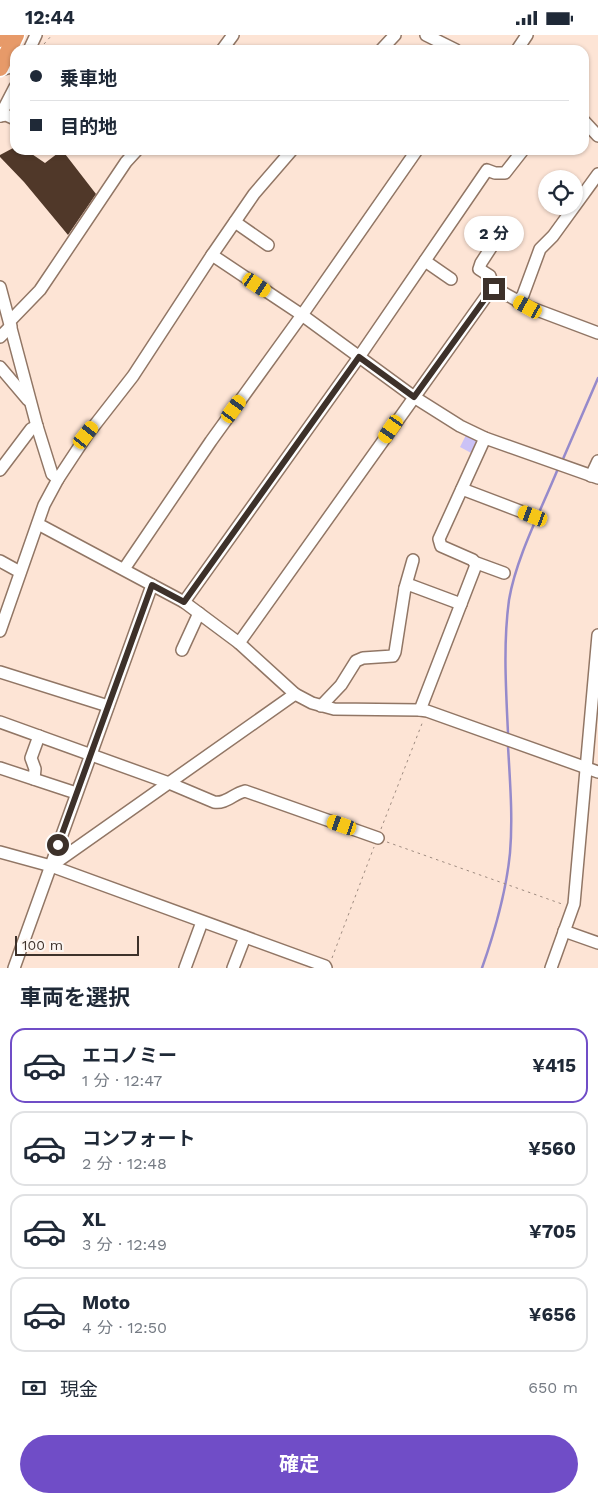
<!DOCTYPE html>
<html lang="ja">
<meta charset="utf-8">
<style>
:root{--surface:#fff;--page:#f2f2f3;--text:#1f2937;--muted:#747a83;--line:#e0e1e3;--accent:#704dc7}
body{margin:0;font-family:"Work Sans","Noto Sans JP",sans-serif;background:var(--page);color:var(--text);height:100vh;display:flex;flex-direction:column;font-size:19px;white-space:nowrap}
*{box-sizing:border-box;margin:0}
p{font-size:16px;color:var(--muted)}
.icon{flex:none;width:28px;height:28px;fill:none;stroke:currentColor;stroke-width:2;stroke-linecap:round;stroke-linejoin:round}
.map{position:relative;height:933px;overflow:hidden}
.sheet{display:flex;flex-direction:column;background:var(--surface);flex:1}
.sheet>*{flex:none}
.hud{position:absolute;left:10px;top:10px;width:579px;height:110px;border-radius:15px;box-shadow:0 1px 4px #0004;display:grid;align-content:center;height:110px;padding:0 20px;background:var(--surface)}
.controls{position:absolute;left:538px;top:135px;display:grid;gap:10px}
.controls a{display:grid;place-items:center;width:45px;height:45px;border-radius:50%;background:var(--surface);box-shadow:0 1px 4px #0004;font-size:25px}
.scale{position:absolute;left:15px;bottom:12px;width:124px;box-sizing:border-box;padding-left:5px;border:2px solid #3d312a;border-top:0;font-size:14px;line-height:18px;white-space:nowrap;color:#3d312a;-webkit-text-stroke:4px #fcf5f1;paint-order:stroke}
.end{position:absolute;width:22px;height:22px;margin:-11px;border:6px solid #3d312a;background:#fff;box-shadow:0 0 0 2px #fff}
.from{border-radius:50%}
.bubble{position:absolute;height:35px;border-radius:18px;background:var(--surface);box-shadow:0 1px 4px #0004;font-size:16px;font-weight:700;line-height:35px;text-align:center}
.car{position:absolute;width:15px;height:30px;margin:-15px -8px;border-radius:6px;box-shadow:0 0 4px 1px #0007;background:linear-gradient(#f5c518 24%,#345 0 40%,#f5c518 0 76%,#345 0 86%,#f5c518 0)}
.hud b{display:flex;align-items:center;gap:18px;height:48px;font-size:19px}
.hud b+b{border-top:1px solid var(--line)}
.hud i{width:12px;height:12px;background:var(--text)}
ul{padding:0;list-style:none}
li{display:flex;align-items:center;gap:15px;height:75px;margin:0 10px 8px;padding:0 10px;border:2px solid var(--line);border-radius:15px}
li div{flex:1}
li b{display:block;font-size:19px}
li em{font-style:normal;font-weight:700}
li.active{border-color:var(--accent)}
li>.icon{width:45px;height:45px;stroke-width:1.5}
h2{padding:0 20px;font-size:22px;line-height:60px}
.pay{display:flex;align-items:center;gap:12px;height:55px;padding:0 20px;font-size:19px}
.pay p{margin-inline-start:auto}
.button{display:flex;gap:10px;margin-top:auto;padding:10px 20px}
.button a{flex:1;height:58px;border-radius:30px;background:var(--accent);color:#fff;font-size:20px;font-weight:700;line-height:58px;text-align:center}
.status{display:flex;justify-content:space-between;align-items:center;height:35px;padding:0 25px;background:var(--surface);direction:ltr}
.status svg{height:14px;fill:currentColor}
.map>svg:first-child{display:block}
.green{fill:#cbc2f6}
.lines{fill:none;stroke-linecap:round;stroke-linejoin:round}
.stream{stroke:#968acb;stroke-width:2.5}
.building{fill:#503829}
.minor-casing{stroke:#917665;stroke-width:14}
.highway-casing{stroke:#fff;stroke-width:19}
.path{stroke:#9e8b80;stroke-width:1;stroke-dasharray:2.5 4;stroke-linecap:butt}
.minor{stroke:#fff;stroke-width:11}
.highway{stroke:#e79a69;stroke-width:16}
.route{stroke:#3d312a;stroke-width:6}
</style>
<div class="status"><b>12:44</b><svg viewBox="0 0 49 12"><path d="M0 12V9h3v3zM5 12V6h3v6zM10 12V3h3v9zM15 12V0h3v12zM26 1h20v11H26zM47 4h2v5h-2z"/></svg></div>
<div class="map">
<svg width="598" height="933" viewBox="0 0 598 933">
<rect width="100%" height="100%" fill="#fde4d5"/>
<polygon class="green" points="467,398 479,404 474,414 477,416 475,420 460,412"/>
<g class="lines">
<g class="stream">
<polyline points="563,424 598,343"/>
<path d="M508 698C506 655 503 609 509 565 516 523 541 475 557 436"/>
<path d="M482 933C495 896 506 858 510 818 513 783 510 747 508 711"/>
</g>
</g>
<polygon class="building" points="15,112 15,115 26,115 45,128 62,115 96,159 68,200 24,147 0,122 0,120"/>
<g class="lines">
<g class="minor-casing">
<g id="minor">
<polyline points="426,0 456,15"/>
<polyline points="29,15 36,0"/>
<polyline points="222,15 233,0"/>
<polyline points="381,15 395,0"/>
<polyline points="517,15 527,0"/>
<polyline points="0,35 15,31"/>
<polyline points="0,81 15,52"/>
<polyline points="0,81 6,80 15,84"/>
<polyline points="584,86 598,101"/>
<polyline points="235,187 268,210"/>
<polyline points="212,220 302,280 414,362 460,391 485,403 598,443"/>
<polyline points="425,226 451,244"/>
<polyline points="0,252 37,391 52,439 58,444"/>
<polyline points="494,254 490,241 479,234 481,228 503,194"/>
<polyline points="518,267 523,260 540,214 553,201 598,139"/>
<polyline points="10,286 40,255 126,127 137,115"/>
<polyline points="0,302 11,291"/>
<polyline points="0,332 28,365"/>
<polyline points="0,435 31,394 37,391"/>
<polyline points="591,441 598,426"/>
<polyline points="462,454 533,481"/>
<polyline points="38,489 184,567 239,608 295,659 312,668 334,674 420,675 427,676 598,737"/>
<polyline points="0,526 20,537"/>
<polyline points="474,527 504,538"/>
<polyline points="124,534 211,406 302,280 417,115"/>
<polyline points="405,553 413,525"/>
<polyline points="184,567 359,322 487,135 495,138 505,138 523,115"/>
<polyline points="0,596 44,470 58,444 87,400 133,341 212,220 254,159 292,115"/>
<polyline points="239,608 490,256 494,254 498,255 529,272 598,298"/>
<polyline points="182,615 199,578"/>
<polyline points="0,637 108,671"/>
<polyline points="321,671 341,650 356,626 363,623 393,621 395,617 405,553 410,550 461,569"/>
<polyline points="420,675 476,530 473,525 441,511 439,504 485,403"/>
<path d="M0 687 169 748 214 767C226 769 233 759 245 756L378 803"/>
<polyline points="0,733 76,758"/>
<polyline points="34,744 35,734 31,723 39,701"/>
<polyline points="0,817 51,831 325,931 326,933"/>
<polyline points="51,831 295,659"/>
<polyline points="564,896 598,908"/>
<polyline points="14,933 152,550"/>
<polyline points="185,933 202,887"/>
<polyline points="233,933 245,902"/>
<polyline points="551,933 574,869 598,600"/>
</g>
</g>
<g class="highway-casing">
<g id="highway">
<polyline points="0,4 2,0"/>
<polyline points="0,33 16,0"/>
</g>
</g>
<g class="path">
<polyline points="44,9 52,0"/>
<polyline points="381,794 423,686"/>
<polyline points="387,807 562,869"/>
<polyline points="332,923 374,812"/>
</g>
<use href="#minor" class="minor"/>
<use href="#highway" class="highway"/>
</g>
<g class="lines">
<polyline class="route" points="58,810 152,550 184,567 359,322 414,362 487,261 494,254"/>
</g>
</svg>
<div class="controls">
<a><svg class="icon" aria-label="locate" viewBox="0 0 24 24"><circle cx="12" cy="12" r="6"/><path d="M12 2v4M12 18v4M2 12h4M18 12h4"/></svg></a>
</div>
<div class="scale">100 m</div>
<i class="end from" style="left:58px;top:810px"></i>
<i class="end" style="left:494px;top:254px"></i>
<div class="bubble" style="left:464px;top:181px;width:60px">2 分</div>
<i class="car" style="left:257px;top:250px;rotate:124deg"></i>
<i class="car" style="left:528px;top:272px;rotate:299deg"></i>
<i class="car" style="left:234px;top:374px;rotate:36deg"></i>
<i class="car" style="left:391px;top:394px;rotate:215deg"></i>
<i class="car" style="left:86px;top:400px;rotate:38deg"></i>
<i class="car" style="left:533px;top:481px;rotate:291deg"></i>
<i class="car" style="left:342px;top:790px;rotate:289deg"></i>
<div class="hud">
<b><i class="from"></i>乗車地</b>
<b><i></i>目的地</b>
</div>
</div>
<section class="sheet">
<h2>車両を選択</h2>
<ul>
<li class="active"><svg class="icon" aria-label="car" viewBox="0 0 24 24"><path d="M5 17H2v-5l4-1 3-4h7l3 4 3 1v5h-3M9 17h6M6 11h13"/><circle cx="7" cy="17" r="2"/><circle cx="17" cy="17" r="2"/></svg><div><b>エコノミー</b><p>1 分 · 12:47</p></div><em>¥415</em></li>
<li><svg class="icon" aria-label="car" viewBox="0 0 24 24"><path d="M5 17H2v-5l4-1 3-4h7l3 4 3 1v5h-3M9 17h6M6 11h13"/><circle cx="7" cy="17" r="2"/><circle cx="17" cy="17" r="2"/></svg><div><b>コンフォート</b><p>2 分 · 12:48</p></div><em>¥560</em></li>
<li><svg class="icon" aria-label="car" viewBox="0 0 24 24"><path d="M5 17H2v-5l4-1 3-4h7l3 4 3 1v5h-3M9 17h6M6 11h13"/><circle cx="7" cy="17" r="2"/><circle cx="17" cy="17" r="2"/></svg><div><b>XL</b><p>3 分 · 12:49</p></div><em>¥705</em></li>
<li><svg class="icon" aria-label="car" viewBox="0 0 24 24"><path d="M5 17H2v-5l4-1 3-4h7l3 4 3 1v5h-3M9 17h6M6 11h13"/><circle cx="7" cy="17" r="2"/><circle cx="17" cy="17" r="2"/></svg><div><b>Moto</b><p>4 分 · 12:50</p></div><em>¥656</em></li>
</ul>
<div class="pay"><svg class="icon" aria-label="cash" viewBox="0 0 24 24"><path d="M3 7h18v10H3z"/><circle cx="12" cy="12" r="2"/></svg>現金<p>650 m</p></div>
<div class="button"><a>確定</a></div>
</section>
